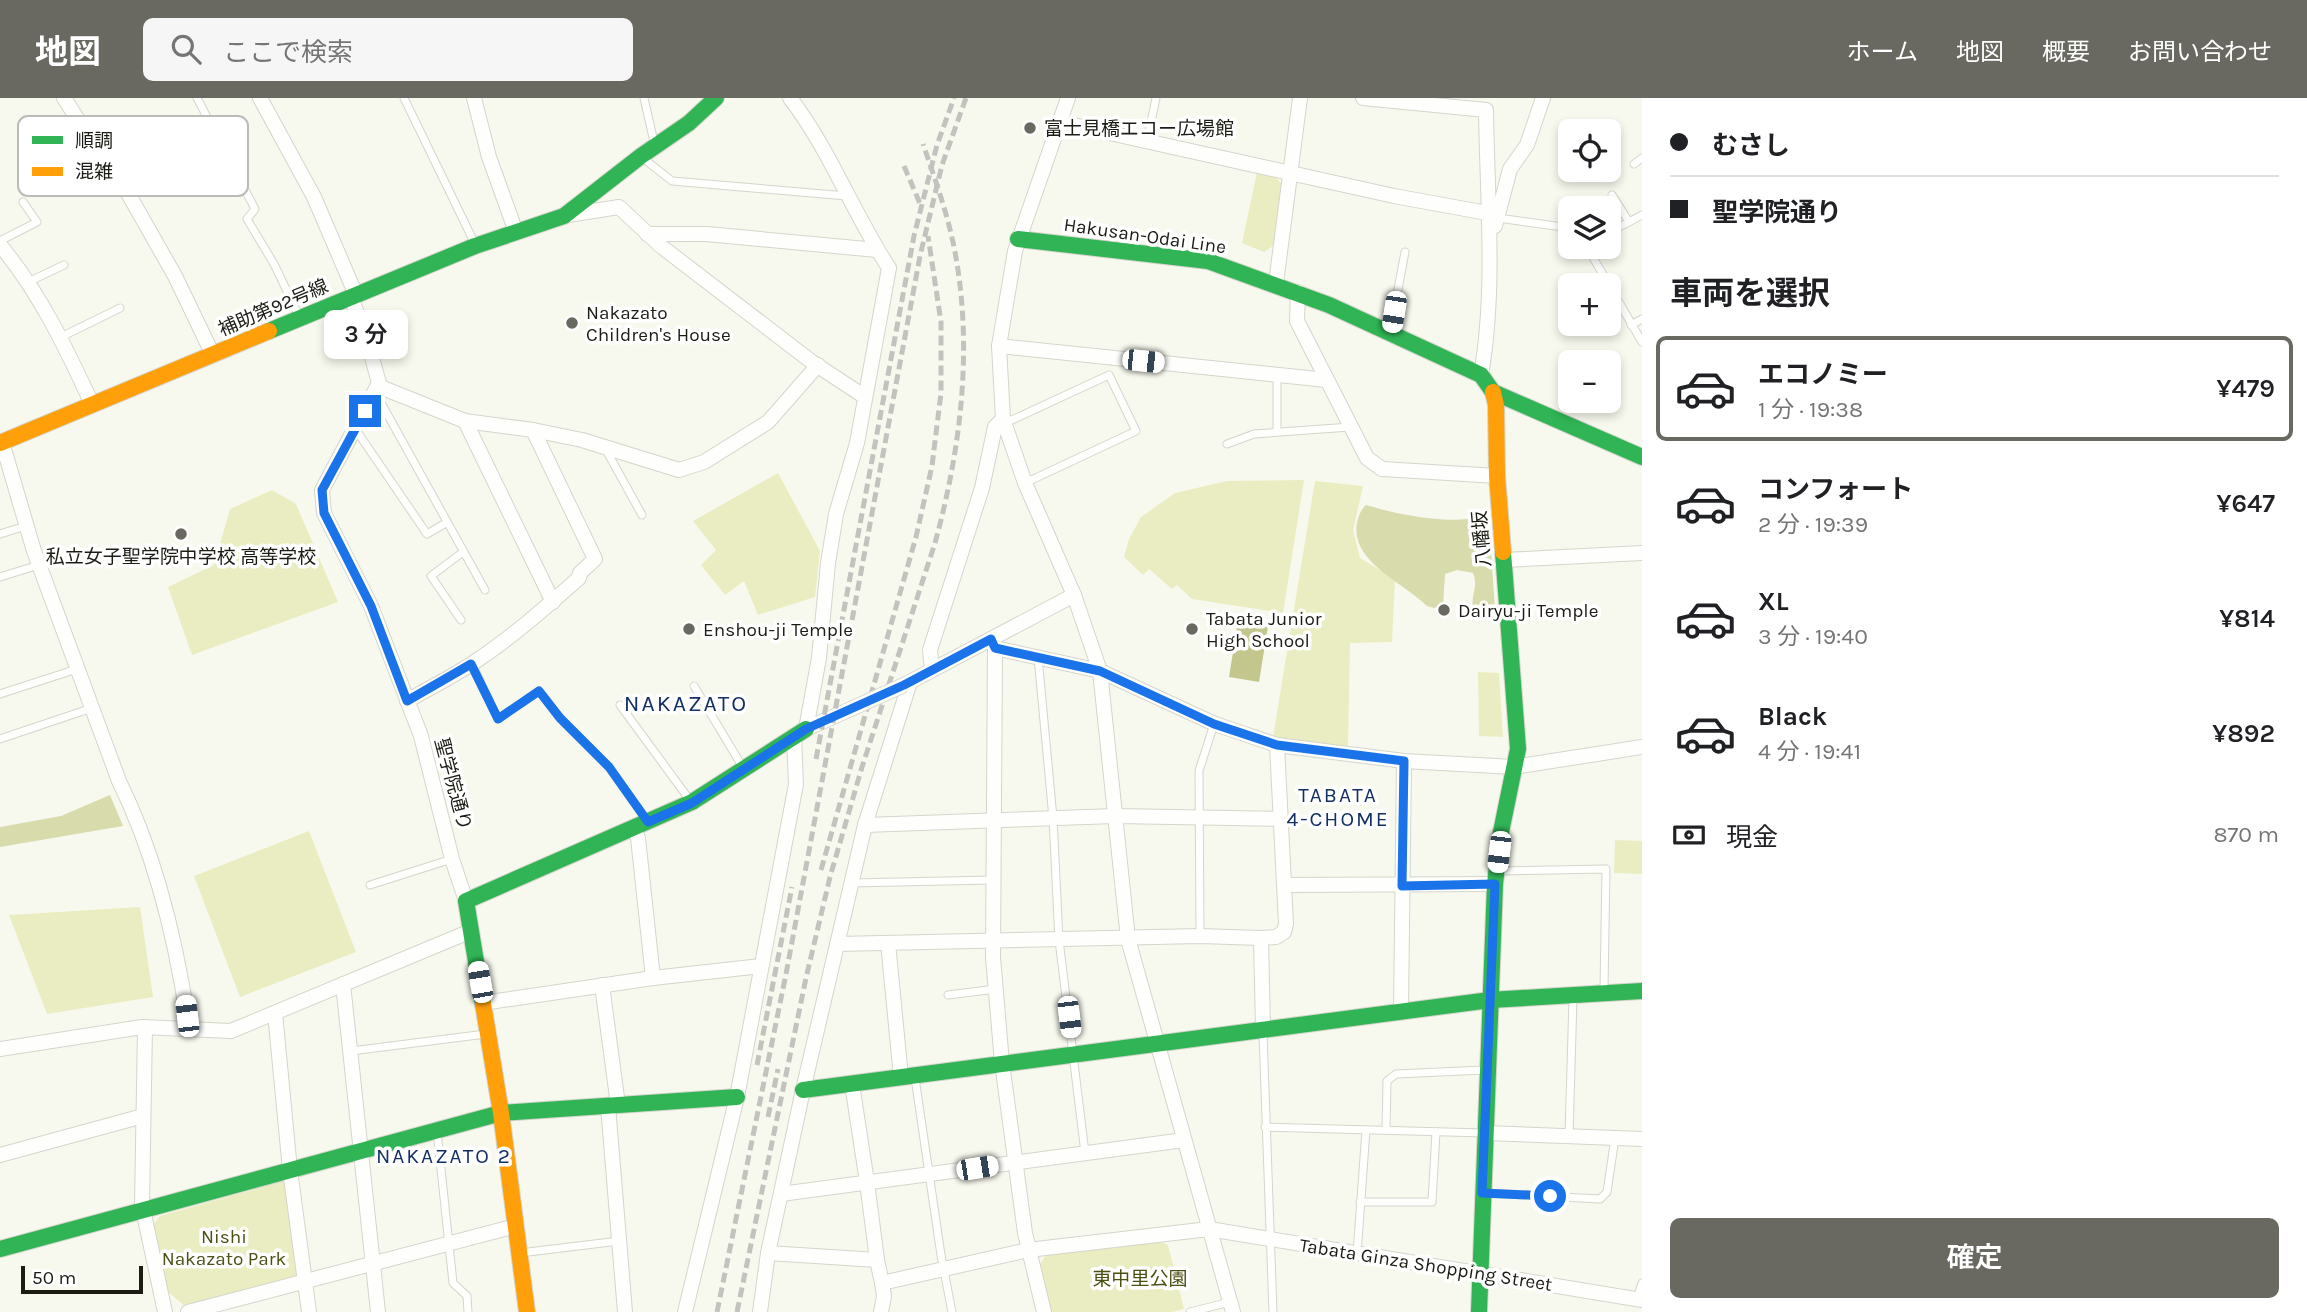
<!DOCTYPE html>
<html lang="ja">
<meta charset="utf-8">
<style>
:root{--surface:#fff;--page:#f6f6f6;--text:#202124;--muted:#757577;--line:#e0e0e0;--accent:#696961}
body{margin:0;font-family:Karla,"Noto Sans JP",sans-serif;background:var(--page);color:var(--text);height:100vh;display:flex;flex-direction:column;font-size:26px;white-space:nowrap}
*{box-sizing:border-box;margin:0}
p{font-size:23px;color:var(--muted)}
.icon{flex:none;width:38px;height:38px;fill:none;stroke:currentColor;stroke-width:2;stroke-linecap:round;stroke-linejoin:round}
.map{position:relative;flex:1;overflow:hidden}
.side{display:flex;flex-direction:column;background:var(--surface);width:665px}
.side>*{flex:none}
.hud{display:grid;align-content:center;height:154px;padding:0 28px;background:var(--surface)}
.fabs{position:absolute;left:1558px;top:21px;display:grid;gap:14px}
.fabs a{display:grid;place-items:center;width:63px;height:63px;border-radius:10px;background:var(--surface);box-shadow:0 4px 10px #0003;font-size:35px}
.scale{position:absolute;left:21px;bottom:18px;width:122px;box-sizing:border-box;padding-left:7px;border:4px solid #1c1c15;border-top:0;font-size:19px;line-height:24px;white-space:nowrap;color:#1c1c15;-webkit-text-stroke:5px #fff;paint-order:stroke}
.end{position:absolute;width:32px;height:32px;margin:-16px;border:9px solid #1a73e8;background:#fff;box-shadow:0 0 0 4px #fff}
.from{border-radius:50%}
.bubble{position:absolute;height:49px;border-radius:10px;background:var(--surface);box-shadow:0 4px 10px #0003;font-size:23px;font-weight:600;line-height:49px;text-align:center}
.car{position:absolute;width:21px;height:42px;margin:-21px -10px;border-radius:9px;box-shadow:0 0 5px 2px #0007;background:linear-gradient(#fff 24%,#345 0 40%,#fff 0 76%,#345 0 86%,#fff 0)}
.hud b{display:flex;align-items:center;gap:24px;height:66px;font-size:26px}
.hud b+b{border-top:2px solid var(--line)}
.hud i{width:18px;height:18px;background:var(--text)}
ul{padding:0;list-style:none}
li{display:flex;align-items:center;gap:21px;height:105px;margin:0 14px 10px;padding:0 14px;border:4px solid transparent;border-radius:10px}
li div{flex:1}
li b{display:block;font-size:26px}
li em{font-style:normal;font-weight:600}
li.current{border-color:var(--accent)}
li>.icon{width:63px;height:63px;stroke-width:1.5}
h2{padding:0 28px;font-size:32px;line-height:84px}
.pay{display:flex;align-items:center;gap:18px;height:77px;padding:0 28px;font-size:26px}
.pay p{margin-inline-start:auto}
.button{display:flex;gap:14px;margin-top:auto;padding:14px 28px}
.button a{flex:1;height:80px;border-radius:10px;background:var(--accent);color:#fff;font-size:28px;font-weight:600;line-height:80px;text-align:center}
header{display:flex;align-items:center;gap:42px;box-sizing:border-box;height:98px;padding:0 35px;background:var(--accent);color:#fff}
header strong{font-size:33px}
nav{display:flex;gap:38px;margin-inline-start:auto;font-size:24px}
.search{width:490px;height:63px;background:var(--page);display:flex;align-items:center;gap:18px;box-sizing:border-box;padding:0 24px;border-radius:10px;color:var(--muted);font-size:26px}
main{display:flex;flex:1;min-height:0}
.map>svg:first-child{display:block}
.green{fill:#eaedc1}
.forest{fill:#d8dbab}
.water{fill:#c4c78d}
.lines{fill:none;stroke-linecap:round;stroke-linejoin:round}
.lane-casing{stroke:#d5d5cc;stroke-width:9}
.street-casing{stroke:#d5d5cc;stroke-width:16}
.fast-casing{stroke:#d5d5cc;stroke-width:18}
.slow-casing{stroke:#d5d5cc;stroke-width:18}
.lane{stroke:#fefefc;stroke-width:7}
.street{stroke:#fefefc;stroke-width:14}
.fast{stroke:#30b455;stroke-width:16}
.slow{stroke:#ff9f0a;stroke-width:16}
.rail{stroke:#c2c3bf;stroke-width:5;stroke-dasharray:10 5;stroke-linecap:butt}
.street-bridge-casing{stroke:#d5d5cc;stroke-width:16;stroke-linecap:butt}
.street-bridge{stroke:#fefefc;stroke-width:14}
.route{stroke:#1a73e8;stroke-width:9}
.poi-dot{fill:#696961;stroke:#fff;stroke-width:2.5}
.labels{text-anchor:middle;stroke-width:7;stroke-linejoin:round;paint-order:stroke}
.poi-label{font-size:19px;fill:#1c1c15;stroke:#fff;text-anchor:start}
.street-label{font-size:19px;fill:#1c1c15;stroke:#fff}
.park-label{font-size:19px;fill:#4d5015;stroke:#fff}
.neighbourhood-label{font-size:21px;letter-spacing:2px;fill:#132f64;stroke:#fff}
.quarter-label{font-size:23px;letter-spacing:2px;fill:#132f64;stroke:#fff}
.key{fill:#fff;stroke:#bbbbb9;stroke-width:2}
.key-label{font-size:19px;fill:#1c1c15}
</style>
<header>
<strong>地図</strong>
<div class="search"><svg class="icon" aria-label="search" viewBox="0 0 24 24"><circle cx="10" cy="10" r="6"/><path d="M15 15l6 6"/></svg>ここで検索</div>
<nav><a>ホーム</a><a>地図</a><a>概要</a><a>お問い合わせ</a></nav>
</header>
<main>
<div class="map">
<svg width="1642" height="1214" viewBox="0 0 1642 1214">
<rect width="100%" height="100%" fill="#f8f9ee"/>
<g class="green">
<polygon points="1257,74 1274,77 1284,89 1273,148 1264,154 1242,145"/>
<polygon points="778,375 820,453 815,499 758,517 744,483 725,497 701,467 716,452 693,423"/>
<polygon points="1304,382 1283,515 1192,501 1177,487 1172,491 1149,471 1143,477 1124,459 1129,441 1141,419 1175,395 1227,383"/>
<polygon points="1315,383 1363,388 1353,432 1360,460 1395,481 1392,544 1350,545 1348,648 1273,639"/>
<polygon points="272,392 296,406 338,504 192,557 168,489 214,467 230,411"/>
<polygon points="1478,574 1499,575 1503,639 1479,638"/>
<polygon points="309,733 356,854 240,899 194,778"/>
<polygon points="1615,742 1642,743 1642,776 1614,775"/>
<polygon points="140,809 153,899 47,916 9,817"/>
<polygon points="287,1082 299,1178 186,1209 168,1194 152,1128 160,1118"/>
<polygon points="1161,1144 1168,1147 1184,1211 1172,1214 1049,1214 1039,1168 1046,1157"/>
</g>
<g class="forest">
<path d="M1366 407C1404 418 1445 426 1484 419L1489 424 1495 512 1490 520 1482 521C1462 504 1481 494 1473 475L1457 472 1445 476 1443 508 1434 510 1427 508C1403 484 1346 462 1358 421 1360 415 1361 412 1366 407Z"/>
<polygon points="110,697 123,728 0,749 0,729 61,718"/>
</g>
<polygon class="water" points="1238,523 1268,528 1259,584 1229,579"/>
<g class="lines">
<g class="lane-casing">
<g id="lane">
<polyline points="197,0 255,111 247,121 274,166 299,218"/>
<polyline points="404,0 474,144"/>
<polyline points="644,0 654,44"/>
<polyline points="1147,43 1156,0"/>
<polyline points="644,61 672,83 847,98"/>
<polyline points="1634,66 1642,60"/>
<polyline points="1612,97 1629,124"/>
<polyline points="1498,120 1570,130"/>
<polyline points="1608,135 1642,117"/>
<polyline points="0,143 37,124 23,104"/>
<polyline points="1587,149 1642,244"/>
<polyline points="28,184 64,167"/>
<polyline points="1631,227 1642,221"/>
<polyline points="1390,234 1405,154"/>
<polyline points="61,239 120,210"/>
<polyline points="1277,277 1277,334"/>
<polyline points="375,294 485,492"/>
<polyline points="1003,321 1012,322 1109,277 1136,333 1025,385"/>
<polyline points="356,332 427,436 446,425"/>
<polyline points="1227,346 1254,336 1350,329"/>
<polyline points="605,350 642,417"/>
<polyline points="0,436 26,428"/>
<polyline points="0,479 39,467"/>
<polyline points="461,522 431,478 463,454"/>
<polyline points="1038,559 1053,720 1059,842 1085,1055"/>
<polyline points="472,566 498,621 539,593 560,620 609,669 646,722"/>
<polyline points="694,588 742,668"/>
<polyline points="0,596 77,571"/>
<polyline points="620,607 689,701"/>
<polyline points="0,641 92,610"/>
<polyline points="1501,773 1606,771 1604,891"/>
<polyline points="852,785 992,782"/>
<polyline points="370,787 452,761"/>
<polyline points="1200,838 1199,673 1214,626"/>
<polyline points="948,897 996,891"/>
<polyline points="1263,936 1273,1214"/>
<polyline points="351,953 486,936"/>
<polyline points="915,980 941,1157 952,1214"/>
<polyline points="1265,1029 1485,1035"/>
<polyline points="1386,1032 1387,983 1396,976 1484,972"/>
<polyline points="437,1033 453,1185 467,1198 468,1214"/>
<polyline points="1569,1038 1573,900"/>
<polyline points="1487,1095 1600,1101 1607,1094 1615,1040"/>
<polyline points="1360,1104 1432,1104 1436,1034"/>
<polyline points="520,1155 619,1143"/>
<polyline points="1357,1156 1366,1032"/>
<polyline points="1637,1200 1642,1185"/>
<polyline points="1190,1214 1230,1204"/>
</g>
</g>
<g class="street-casing">
<g id="street">
<polyline points="64,0 117,83 125,90 175,178 213,257"/>
<polyline points="260,0 314,99 356,197"/>
<polyline points="474,0 489,59 516,134"/>
<path d="M790 0C830 52 853 115 889 170L857 345 836 416 828 465 819 560 806 631"/>
<path d="M1363 0 1486 12C1487 99 1496 191 1481 277"/>
<polyline points="1060,24 1394,98 1487,115 1496,120"/>
<polyline points="568,117 619,109 662,149 812,264 865,299"/>
<polyline points="1495,128 1510,71 1527,47 1543,0"/>
<polyline points="647,136 707,136 877,152"/>
<path d="M0 147C40 195 66 250 92 306"/>
<polyline points="1276,185 1300,0"/>
<polyline points="1298,194 1297,223 1367,360 1382,371 1497,378"/>
<polyline points="351,199 368,245 379,285 322,392 324,415 371,508 421,638 452,761 466,803"/>
<polyline points="999,248 1327,282"/>
<polyline points="378,288 465,323 533,332 582,342 679,372 704,364 768,324 818,267"/>
<polyline points="1003,321 1025,385 1074,497 1100,573 1128,841 1233,1214"/>
<polyline points="465,323 553,504"/>
<path d="M2 344 34 453 119 683C157 760 177 846 189 931"/>
<polyline points="1504,462 1642,455"/>
<polyline points="991,541 995,550 993,859 1002,965 1025,1135 1044,1214"/>
<polyline points="995,550 1100,573 1215,626 1277,647 1404,663 1514,669 1642,649"/>
<polyline points="932,572 930,552 982,390 995,329 1003,321 999,248 1015,153 1068,0"/>
<polyline points="904,587 1074,497"/>
<path d="M407 603C429 590 452 579 473 565 511 540 545 510 579 480L580 475 595 461 533 332"/>
<polyline points="806,631 853,610"/>
<polyline points="865,727 1115,718 1280,721"/>
<polyline points="634,730 638,740 653,880"/>
<polyline points="1285,787 1495,786"/>
<polyline points="888,845 901,979"/>
<polyline points="837,846 1200,838 1261,840"/>
<polyline points="343,886 378,1214"/>
<polyline points="602,887 618,1007"/>
<polyline points="483,905 653,880 761,868"/>
<polyline points="1401,913 1404,663"/>
<polyline points="275,915 290,1072 309,1214"/>
<polyline points="145,929 142,1107 165,1214"/>
<polyline points="1263,931 1261,840 1276,839 1284,834 1286,826 1277,647"/>
<polyline points="0,951 142,929 231,933 471,833"/>
<polyline points="852,986 867,1084 877,1162 882,1185"/>
<polyline points="608,1008 625,1214"/>
<polyline points="1485,1035 1642,1041"/>
<polyline points="0,1057 143,1018"/>
<polyline points="781,1096 1184,1042"/>
<polyline points="768,1155 877,1162"/>
<polyline points="188,1214 516,1128"/>
<polyline points="685,1214 737,999 796,686 794,639"/>
<polyline points="760,1214 768,1155 803,992 865,727 910,584"/>
<polyline points="881,1214 884,1198 882,1185 1028,1152 1209,1131 1642,1202"/>
</g>
</g>
<g class="fast-casing">
<g id="fast">
<polyline points="1018,141 1208,163 1329,207 1481,277 1493,294 1642,359"/>
<polyline points="269,233 475,148 564,118 641,58 689,25 716,0"/>
<polyline points="483,906 466,803 692,704 806,631"/>
<polyline points="803,992 1490,902 1642,893"/>
<polyline points="0,1151 501,1015 737,999"/>
<polyline points="1479,1214 1495,786 1501,734 1518,651 1503,454"/>
</g>
</g>
<g class="slow-casing">
<g id="slow">
<polyline points="1493,294 1496,307 1497,378 1503,454"/>
<polyline points="0,345 269,233"/>
<polyline points="483,906 501,1015 527,1214"/>
</g>
</g>
<use href="#lane" class="lane"/>
<use href="#street" class="street"/>
<use href="#fast" class="fast"/>
<use href="#slow" class="slow"/>
<g class="rail">
<polyline points="904,68 921,108"/>
<polyline points="816,661 914,138 937,47 954,0"/>
<polyline points="821,772 916,439 932,368 941,295 941,224 928,138"/>
<polyline points="757,967 792,789"/>
<polyline points="768,1019 778,971"/>
<polyline points="717,1214 786,876 920,158 942,67 966,0"/>
<path d="M737 1214 806 880 830 779 862 669 935 445C961 350 973 251 955 154 948 117 935 81 923 46"/>
</g>
<g class="street-bridge-casing">
<polyline id="street-bridge" points="853,610 904,587"/>
</g>
<use href="#street-bridge" class="street-bridge"/>
</g>
<g class="lines">
<polyline class="route" points="365,313 322,392 324,415 371,508 407,603 471,566 498,621 539,593 560,620 609,669 648,724 692,705 806,631 904,587 991,541 995,550 1100,573 1214,626 1277,647 1404,663 1402,788 1495,786 1482,1095 1550,1098"/>
</g>
<g class="poi-dot">
<circle cx="1030" cy="30" r="7"/>
<circle cx="572" cy="225" r="7"/>
<circle cx="181" cy="436" r="7"/>
<circle cx="1444" cy="512" r="7"/>
<circle cx="689" cy="531" r="7"/>
<circle cx="1192" cy="531" r="7"/>
</g>
<g class="labels">
<g class="poi-label">
<text x="1044" y="37">富士見橋エコー広場館</text>
<text x="586" y="221">Nakazato<tspan x="586" dy="22">Children's House</tspan></text>
<text x="181" y="465" text-anchor="middle">私立女子聖学院中学校 高等学校</text>
<text x="1458" y="519">Dairyu-ji Temple</text>
<text x="1206" y="527">Tabata Junior<tspan x="1206" dy="22">High School</tspan></text>
<text x="703" y="538">Enshou-ji Temple</text>
</g>
<g class="street-label">
<text transform="translate(1145 137) rotate(8)" y="7">Hakusan-Odai Line</text>
<text transform="translate(273 209) rotate(-23)" y="7">補助第92号線</text>
<text transform="translate(1481 441) rotate(-95)" y="7">八幡坂</text>
<text transform="translate(454 686) rotate(75)" y="7">聖学院通り</text>
<text transform="translate(1426 1166) rotate(9)" y="7">Tabata Ginza Shopping Street</text>
</g>
<g class="park-label">
<text x="224" y="1145">Nishi<tspan x="224" dy="22">Nakazato Park</tspan></text>
<text x="1140" y="1187">東中里公園</text>
</g>
<g class="neighbourhood-label">
<text x="1338" y="704">TABATA<tspan x="1338" dy="24">4-CHOME</tspan></text>
<text x="444" y="1065">NAKAZATO 2</text>
</g>
<g class="quarter-label">
<text x="686" y="613">NAKAZATO</text>
</g>
</g>
<rect x="18" y="18" width="230" height="80" rx="10" class="key"/>
<rect x="32" y="38" width="31" height="8" fill="#30b455"/>
<rect x="32" y="69" width="31" height="9" fill="#ff9f0a"/>
<g class="key-label">
<text x="75" y="49">順調</text>
<text x="75" y="80">混雑</text>
</g>
</svg>
<div class="fabs">
<a><svg class="icon" aria-label="locate" viewBox="0 0 24 24"><circle cx="12" cy="12" r="6"/><path d="M12 2v4M12 18v4M2 12h4M18 12h4"/></svg></a>
<a><svg class="icon" aria-label="layers" viewBox="0 0 24 24"><path d="M12 4l9 5-9 5-9-5zM3 14l9 5 9-5"/></svg></a>
<a>+</a>
<a>−</a>
</div>
<div class="scale">50 m</div>
<i class="end from" style="left:1550px;top:1098px"></i>
<i class="end" style="left:365px;top:313px"></i>
<div class="bubble" style="left:324px;top:212px;width:84px">3 分</div>
<i class="car" style="left:1394px;top:214px;rotate:189deg"></i>
<i class="car" style="left:1143px;top:263px;rotate:96deg"></i>
<i class="car" style="left:1499px;top:754px;rotate:187deg"></i>
<i class="car" style="left:480px;top:884px;rotate:350deg"></i>
<i class="car" style="left:187px;top:918px;rotate:353deg"></i>
<i class="car" style="left:1069px;top:919px;rotate:173deg"></i>
<i class="car" style="left:977px;top:1070px;rotate:81deg"></i>
</div>
<section class="side">
<div class="hud">
<b><i class="from"></i>むさし</b>
<b><i></i>聖学院通り</b>
</div>
<h2>車両を選択</h2>
<ul>
<li class="current"><svg class="icon" aria-label="car" viewBox="0 0 24 24"><path d="M5 17H2v-5l4-1 3-4h7l3 4 3 1v5h-3M9 17h6M6 11h13"/><circle cx="7" cy="17" r="2"/><circle cx="17" cy="17" r="2"/></svg><div><b>エコノミー</b><p>1 分 · 19:38</p></div><em>¥479</em></li>
<li><svg class="icon" aria-label="car" viewBox="0 0 24 24"><path d="M5 17H2v-5l4-1 3-4h7l3 4 3 1v5h-3M9 17h6M6 11h13"/><circle cx="7" cy="17" r="2"/><circle cx="17" cy="17" r="2"/></svg><div><b>コンフォート</b><p>2 分 · 19:39</p></div><em>¥647</em></li>
<li><svg class="icon" aria-label="car" viewBox="0 0 24 24"><path d="M5 17H2v-5l4-1 3-4h7l3 4 3 1v5h-3M9 17h6M6 11h13"/><circle cx="7" cy="17" r="2"/><circle cx="17" cy="17" r="2"/></svg><div><b>XL</b><p>3 分 · 19:40</p></div><em>¥814</em></li>
<li><svg class="icon" aria-label="car" viewBox="0 0 24 24"><path d="M5 17H2v-5l4-1 3-4h7l3 4 3 1v5h-3M9 17h6M6 11h13"/><circle cx="7" cy="17" r="2"/><circle cx="17" cy="17" r="2"/></svg><div><b>Black</b><p>4 分 · 19:41</p></div><em>¥892</em></li>
</ul>
<div class="pay"><svg class="icon" aria-label="cash" viewBox="0 0 24 24"><path d="M3 7h18v10H3z"/><circle cx="12" cy="12" r="2"/></svg>現金<p>870 m</p></div>
<div class="button"><a>確定</a></div>
</section>
</main>
